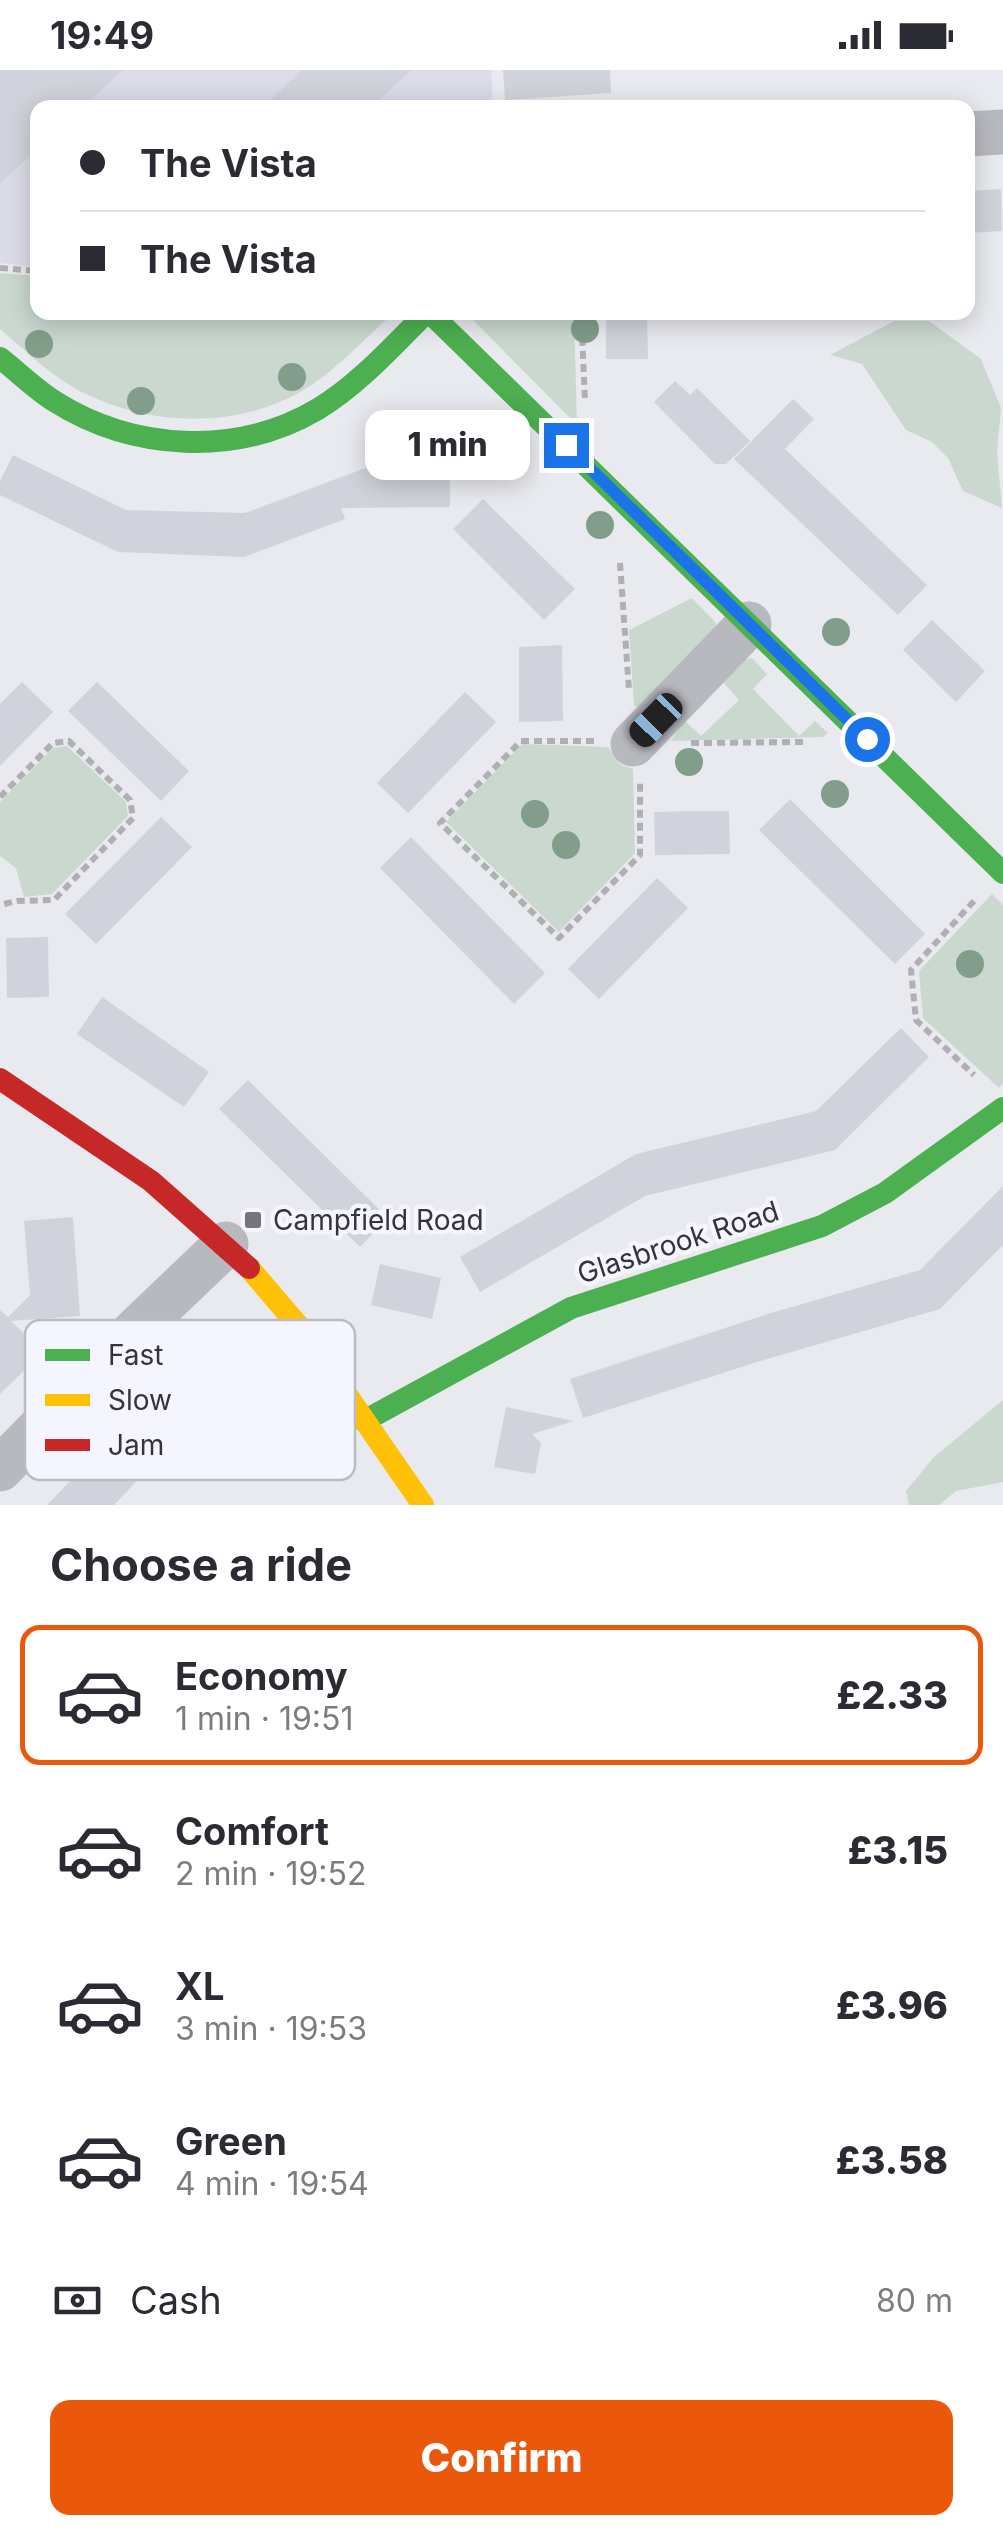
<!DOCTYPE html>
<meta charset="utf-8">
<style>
:root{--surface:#fff;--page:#f2f2f3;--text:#2b2b33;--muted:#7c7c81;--line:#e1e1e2;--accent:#ea580c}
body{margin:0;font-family:Inter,sans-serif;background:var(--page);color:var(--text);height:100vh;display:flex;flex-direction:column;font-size:38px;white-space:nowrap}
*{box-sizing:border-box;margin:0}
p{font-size:32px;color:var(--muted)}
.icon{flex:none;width:55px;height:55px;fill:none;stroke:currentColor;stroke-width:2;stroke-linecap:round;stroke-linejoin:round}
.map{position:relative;height:1435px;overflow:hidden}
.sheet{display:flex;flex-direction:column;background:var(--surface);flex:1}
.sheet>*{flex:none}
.hud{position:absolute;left:30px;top:30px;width:945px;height:220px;border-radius:20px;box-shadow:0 5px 25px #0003;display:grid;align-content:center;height:220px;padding:0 50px;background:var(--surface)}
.end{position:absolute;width:45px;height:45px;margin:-22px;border:12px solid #1a73e8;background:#fff;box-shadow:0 0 0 5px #fff}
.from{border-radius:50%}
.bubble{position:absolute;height:70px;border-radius:20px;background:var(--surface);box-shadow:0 5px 25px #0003;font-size:32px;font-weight:800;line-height:70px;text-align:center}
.car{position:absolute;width:30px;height:60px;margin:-30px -15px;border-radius:12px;box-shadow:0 0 8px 2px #0007;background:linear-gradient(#222 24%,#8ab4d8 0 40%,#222 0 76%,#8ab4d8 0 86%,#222 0)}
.hud b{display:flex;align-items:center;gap:35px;height:95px;font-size:38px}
.hud b+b{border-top:2px solid var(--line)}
.hud i{width:25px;height:25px;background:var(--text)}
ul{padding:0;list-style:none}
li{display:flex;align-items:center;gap:30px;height:140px;margin:0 20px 15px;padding:0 30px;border:5px solid transparent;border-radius:20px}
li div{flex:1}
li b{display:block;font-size:38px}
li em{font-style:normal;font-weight:800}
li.active{border-color:var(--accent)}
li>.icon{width:90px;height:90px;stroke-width:1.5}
h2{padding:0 50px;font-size:45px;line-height:120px}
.pay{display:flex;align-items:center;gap:25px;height:110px;padding:0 50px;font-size:38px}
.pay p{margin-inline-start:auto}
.cta{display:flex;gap:20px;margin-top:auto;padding:20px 50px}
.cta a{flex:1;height:115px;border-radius:20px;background:var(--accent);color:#fff;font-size:40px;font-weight:800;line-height:115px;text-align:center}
.status{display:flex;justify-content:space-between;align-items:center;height:70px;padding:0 50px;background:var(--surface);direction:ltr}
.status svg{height:28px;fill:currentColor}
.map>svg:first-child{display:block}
.built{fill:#dbdce8}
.green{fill:#cad8cf}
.building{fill:#d1d3dc}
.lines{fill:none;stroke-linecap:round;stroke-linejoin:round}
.path{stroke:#b0b0b4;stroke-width:6;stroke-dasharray:8 5;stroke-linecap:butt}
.street{stroke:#b8b9bf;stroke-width:45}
.fast{stroke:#4caf50;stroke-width:22}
.slow{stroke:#ffc107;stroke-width:22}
.jam{stroke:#c62828;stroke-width:22}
.tree{fill:#819e8a}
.route{stroke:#1a73e8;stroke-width:12}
.poi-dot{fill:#747479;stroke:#f4f5fe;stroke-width:4}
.labels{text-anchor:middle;stroke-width:9;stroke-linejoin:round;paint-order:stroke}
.poi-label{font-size:28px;fill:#353539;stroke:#f4f5fe;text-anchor:start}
.street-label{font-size:28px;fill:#353539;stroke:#f4f5fe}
.key{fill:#f4f5fe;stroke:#bbbbc3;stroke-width:2.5}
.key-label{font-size:28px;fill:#353539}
</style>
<div class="status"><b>19:49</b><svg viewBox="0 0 49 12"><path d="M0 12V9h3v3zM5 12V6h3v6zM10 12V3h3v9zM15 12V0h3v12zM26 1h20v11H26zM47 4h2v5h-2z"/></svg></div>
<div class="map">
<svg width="1003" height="1435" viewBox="0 0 1003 1435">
<rect width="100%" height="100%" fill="#e9eaef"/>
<polygon class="built" points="0,0 491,0 493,37 38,38 37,197 0,193"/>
<g class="green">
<path d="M0 203 37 206 38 242 394 243C368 265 335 301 307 318 240 359 155 357 86 324 54 309 26 281 0 259Z"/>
<polygon points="470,242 574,243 577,355 470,247"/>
<polygon points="894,251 929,251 981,289 1001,338 997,382 1002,438 963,421 948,388 932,372 906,360 862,294 830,285"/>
<polygon points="692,528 716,553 714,561 639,638 634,635 629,560"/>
<polygon points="752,588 767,604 753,619 799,666 815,651 828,663 823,667 671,671 684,650 701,666 739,630 723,612 743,590"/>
<polygon points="522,674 608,677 621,695 633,699 635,783 559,862 446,752"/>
<polygon points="67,676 126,732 128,746 52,824 24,827 16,798 0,786 0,732 53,678"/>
<polygon points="992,824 1003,835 1003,1013 999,1018 923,948 919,901"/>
<polygon points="1003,1330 1003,1412 956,1421 939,1435 909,1435 906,1421 933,1388"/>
</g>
<g class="building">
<polygon points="0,0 123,0 82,38 38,38 38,79 0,113"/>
<polygon points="302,0 411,0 371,38 262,38"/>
<polygon points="503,0 610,0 611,23 505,30"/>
<polygon points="1001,119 1002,161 968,163 968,121"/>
<polygon points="606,242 647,242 648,289 606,289"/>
<polygon points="675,311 690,325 697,318 750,371 726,394 715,394 654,332"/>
<polygon points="793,329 814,349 785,379 927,515 898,545 734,389"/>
<polygon points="13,385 126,440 245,443 368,397 419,396 450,396 450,437 341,438 345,449 244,487 118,482 0,425 0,411"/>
<polygon points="483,429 575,519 544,550 453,459"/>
<polygon points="932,550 985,601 956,632 903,580"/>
<polygon points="562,575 563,651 519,652 519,577"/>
<polygon points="22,612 53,642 0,696 0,634"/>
<polygon points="97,612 189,701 161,731 68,641"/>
<polygon points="465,622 496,652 408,743 377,713"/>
<polygon points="790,729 925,864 895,894 759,760"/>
<polygon points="692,741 729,741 730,784 655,785 654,742"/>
<polygon points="161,747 192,777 96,874 65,844"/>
<polygon points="411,767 545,903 514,934 380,798"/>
<polygon points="657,808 688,838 599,929 568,899"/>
<polygon points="48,867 49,927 7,928 6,868"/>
<polygon points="102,927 209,1002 184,1037 77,964"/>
<polygon points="901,958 929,987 835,1080 645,1126 480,1222 460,1187 636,1084 816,1041"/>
<polygon points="248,1010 388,1148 360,1177 219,1039"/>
<polygon points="1003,1116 1003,1175 940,1239 757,1292 583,1348 570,1309 771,1243 920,1200"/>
<polygon points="73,1147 80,1246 11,1251 43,1282 0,1324 0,1240 8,1247 30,1225 24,1151"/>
<polygon points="380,1194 441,1208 432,1249 371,1235"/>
<polygon points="156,1319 253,1323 252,1372 177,1369 114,1435 47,1435 120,1359 153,1390"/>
<polygon points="506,1337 574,1351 532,1364 541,1373 535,1404 494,1397"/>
</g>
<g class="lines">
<g class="path">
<polyline points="0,198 38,201"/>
<polyline points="581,242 585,331"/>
<polyline points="620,493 629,620"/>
<polyline points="594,671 521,671 440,753 559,868 640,785 640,712"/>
<polyline points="691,673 803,672"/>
<polyline points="0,727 53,673 69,671 130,730 133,748 54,830 17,831 0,835"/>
<polyline points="974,831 911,900 916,950 974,1005"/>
</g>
<g class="street">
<polyline points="968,64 1003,62"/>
<polyline points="633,674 749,554"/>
<polyline points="0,1399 137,1259 226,1174"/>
</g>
<g class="fast">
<polyline points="429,242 1003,803"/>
<path d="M0 288C18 302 35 319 54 331 133 381 237 387 318 339 359 314 393 276 427 242"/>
<polyline points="364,1351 571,1238 822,1156 885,1123 1003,1038"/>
</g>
<polyline class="slow" points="249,1198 302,1260 423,1435"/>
<polyline class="jam" points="0,1009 151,1111 249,1198"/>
</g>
<g class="tree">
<circle cx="585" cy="259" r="14"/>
<circle cx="39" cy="274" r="14"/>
<circle cx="292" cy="307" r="14"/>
<circle cx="141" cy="331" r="14"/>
<circle cx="600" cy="455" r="14"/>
<circle cx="836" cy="562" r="14"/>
<circle cx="689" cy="692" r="14"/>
<circle cx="835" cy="724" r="14"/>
<circle cx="535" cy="744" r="14"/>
<circle cx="566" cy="775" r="14"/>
<circle cx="970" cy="894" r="14"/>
</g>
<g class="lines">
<polyline class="route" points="566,375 867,669"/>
</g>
<rect class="poi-dot" x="243" y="1140" width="20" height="20" rx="5"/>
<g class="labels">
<g class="poi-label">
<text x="273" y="1160">Campfield Road</text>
</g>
<g class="street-label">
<text transform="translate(678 1172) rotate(-18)" y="10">Glasbrook Road</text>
</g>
</g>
<rect x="25" y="1250" width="330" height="160" rx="15" class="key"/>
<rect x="45" y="1279" width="45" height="12" fill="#4caf50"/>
<rect x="45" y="1324" width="45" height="12" fill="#ffc107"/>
<rect x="45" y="1369" width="45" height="12" fill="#c62828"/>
<g class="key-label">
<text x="108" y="1295">Fast</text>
<text x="108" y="1340">Slow</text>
<text x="108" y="1385">Jam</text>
</g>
</svg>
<i class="end from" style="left:867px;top:669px"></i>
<i class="end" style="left:566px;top:375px"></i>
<div class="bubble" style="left:365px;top:340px;width:165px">1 min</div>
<i class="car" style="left:656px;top:650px;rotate:224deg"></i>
<div class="hud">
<b><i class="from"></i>The Vista</b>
<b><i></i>The Vista</b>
</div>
</div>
<section class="sheet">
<h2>Choose a ride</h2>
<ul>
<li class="active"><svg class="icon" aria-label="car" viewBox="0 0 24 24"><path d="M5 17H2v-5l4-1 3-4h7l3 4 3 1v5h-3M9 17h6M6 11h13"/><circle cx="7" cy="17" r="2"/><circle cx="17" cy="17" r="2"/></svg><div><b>Economy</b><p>1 min · 19:51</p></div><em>£2.33</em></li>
<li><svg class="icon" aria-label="car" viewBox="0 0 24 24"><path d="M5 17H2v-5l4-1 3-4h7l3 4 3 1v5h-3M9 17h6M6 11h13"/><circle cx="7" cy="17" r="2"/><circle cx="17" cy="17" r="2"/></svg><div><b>Comfort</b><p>2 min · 19:52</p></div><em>£3.15</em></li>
<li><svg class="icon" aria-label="car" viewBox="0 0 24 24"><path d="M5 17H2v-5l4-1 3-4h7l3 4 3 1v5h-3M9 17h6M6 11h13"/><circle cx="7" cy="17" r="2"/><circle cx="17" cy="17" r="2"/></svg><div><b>XL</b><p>3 min · 19:53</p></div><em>£3.96</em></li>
<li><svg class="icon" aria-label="car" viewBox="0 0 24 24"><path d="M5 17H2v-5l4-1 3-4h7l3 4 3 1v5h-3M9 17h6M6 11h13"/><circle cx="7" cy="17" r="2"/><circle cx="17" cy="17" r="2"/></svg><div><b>Green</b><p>4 min · 19:54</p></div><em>£3.58</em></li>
</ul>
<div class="pay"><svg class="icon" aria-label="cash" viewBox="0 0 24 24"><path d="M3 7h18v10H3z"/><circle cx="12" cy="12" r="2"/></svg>Cash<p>80 m</p></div>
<div class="cta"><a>Confirm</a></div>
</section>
